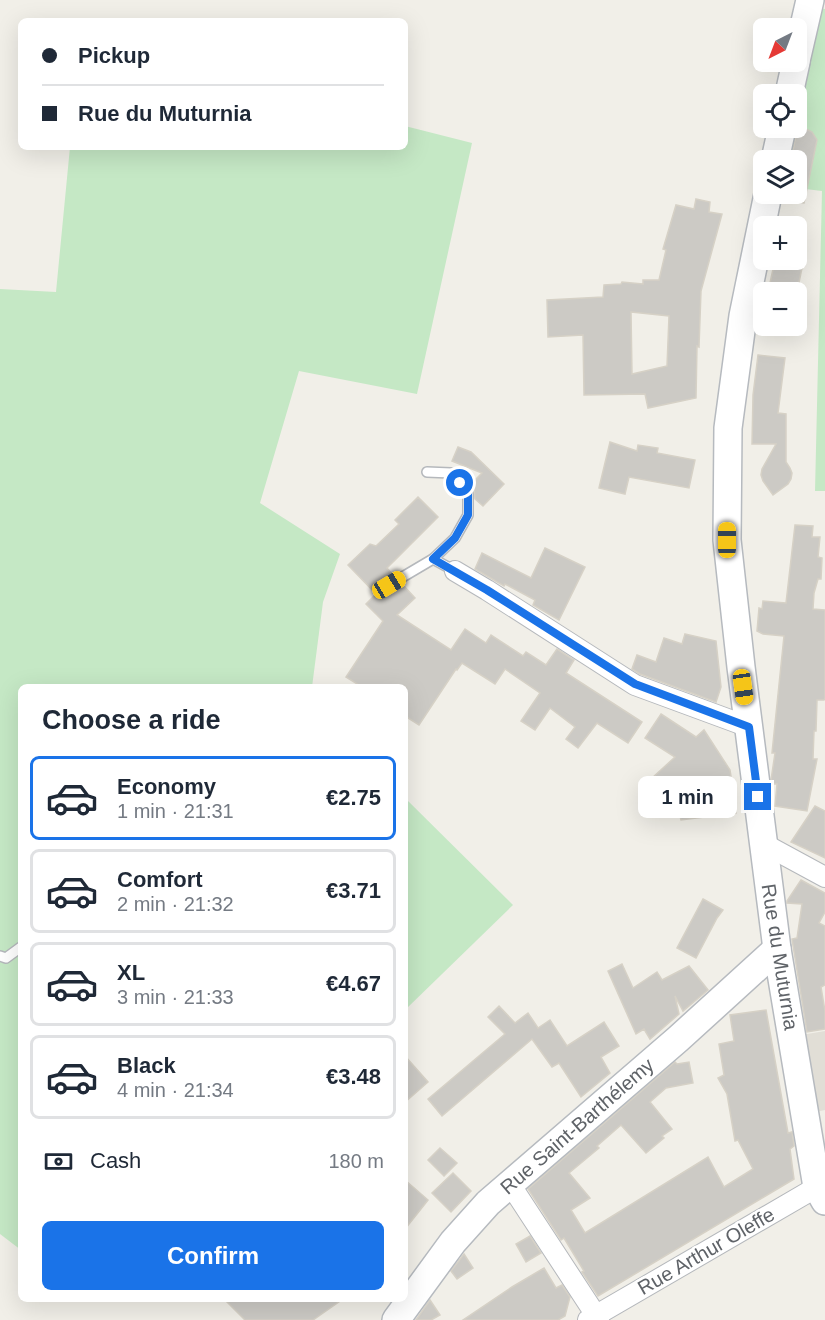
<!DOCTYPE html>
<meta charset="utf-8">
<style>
:root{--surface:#fff;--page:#f2f2f3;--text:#1f2937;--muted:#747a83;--line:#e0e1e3;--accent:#1a73e8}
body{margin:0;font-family:Helvetica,sans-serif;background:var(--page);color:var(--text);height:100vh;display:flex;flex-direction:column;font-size:22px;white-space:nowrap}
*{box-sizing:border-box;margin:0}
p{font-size:20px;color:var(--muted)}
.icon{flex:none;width:33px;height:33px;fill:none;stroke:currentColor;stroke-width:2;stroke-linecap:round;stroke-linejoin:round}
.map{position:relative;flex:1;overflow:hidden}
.side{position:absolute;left:18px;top:684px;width:390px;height:618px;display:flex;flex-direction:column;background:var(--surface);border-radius:9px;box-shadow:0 6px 24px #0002}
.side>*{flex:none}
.top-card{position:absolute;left:18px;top:18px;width:390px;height:132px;border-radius:9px;box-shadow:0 6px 24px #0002;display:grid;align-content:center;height:132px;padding:0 24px;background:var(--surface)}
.needle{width:39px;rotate:222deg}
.buttons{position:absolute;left:753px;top:18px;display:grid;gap:12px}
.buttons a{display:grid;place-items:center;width:54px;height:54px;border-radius:9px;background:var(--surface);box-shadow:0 6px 24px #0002;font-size:30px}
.end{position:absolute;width:27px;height:27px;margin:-14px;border:8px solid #1a73e8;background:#fff;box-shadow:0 0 0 3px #fff}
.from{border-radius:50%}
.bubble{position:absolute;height:42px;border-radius:9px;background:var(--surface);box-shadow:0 6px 24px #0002;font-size:20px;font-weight:700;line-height:42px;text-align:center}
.car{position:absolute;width:18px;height:36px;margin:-18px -9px;border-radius:8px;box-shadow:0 0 4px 2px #0007;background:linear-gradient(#f5c518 24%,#345 0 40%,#f5c518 0 76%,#345 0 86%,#f5c518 0)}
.top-card b{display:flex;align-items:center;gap:21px;height:57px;font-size:22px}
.top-card b+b{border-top:2px solid var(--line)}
.top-card i{width:15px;height:15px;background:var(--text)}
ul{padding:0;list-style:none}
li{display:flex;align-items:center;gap:18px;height:84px;margin:0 12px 9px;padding:0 12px;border:3px solid var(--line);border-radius:9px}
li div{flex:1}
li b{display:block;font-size:22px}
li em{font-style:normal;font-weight:700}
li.on{border-color:var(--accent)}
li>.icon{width:54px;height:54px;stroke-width:1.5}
h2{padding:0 24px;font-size:27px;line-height:72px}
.pay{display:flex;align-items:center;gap:15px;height:66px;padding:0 24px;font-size:22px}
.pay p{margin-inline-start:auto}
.primary-button{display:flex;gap:12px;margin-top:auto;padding:12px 24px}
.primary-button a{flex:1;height:69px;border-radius:9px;background:var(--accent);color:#fff;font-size:24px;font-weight:700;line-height:69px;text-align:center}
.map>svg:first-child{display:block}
.education{fill:#e1ded6}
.green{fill:#c5e8c5}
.building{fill:#cccac5;stroke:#d6d1c6;stroke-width:1.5;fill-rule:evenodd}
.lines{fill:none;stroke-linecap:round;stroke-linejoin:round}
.lane-casing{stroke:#b5b8bc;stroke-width:12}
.street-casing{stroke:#b5b8bc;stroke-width:22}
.secondary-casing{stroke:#b6babf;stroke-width:30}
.lane{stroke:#fff;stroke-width:9}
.street{stroke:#fff;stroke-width:20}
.secondary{stroke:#fff;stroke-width:27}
.route{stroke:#1a73e8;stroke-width:8}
.labels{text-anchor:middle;stroke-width:5;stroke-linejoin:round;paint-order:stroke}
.street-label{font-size:20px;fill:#5f6368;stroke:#fff}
</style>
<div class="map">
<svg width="825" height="1320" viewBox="0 0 825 1320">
<rect width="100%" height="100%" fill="#f1efe8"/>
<polygon class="education" points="825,1031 825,1110 815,1112 801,1035"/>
<g class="green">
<polygon points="809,6 825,9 825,491 815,491 822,191 797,188 796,160 775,160 782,128 796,128 796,94"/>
<polygon points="405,126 472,143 417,394 299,371 260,503 340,554 323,602 312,687 21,687 21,1250 0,1234 0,289 56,292 70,147 405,147"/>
<polygon points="405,798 513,905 405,1010"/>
</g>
<g class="building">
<polygon points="804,128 812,132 817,140 804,203 796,202 796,160 791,160 797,131"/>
<path d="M696 199 710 202 709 212 722 214 701 291 699 347 697 346 696 398 648 408 645 394 584 395 583 335 548 337 547 300 603 297 604 285 621 284 622 282 643 284V280H659L666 250 663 249 676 205 694 209ZM631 312 669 316 667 366 632 374Z"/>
<polygon points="775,260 797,260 795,268 802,268 797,292 768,292"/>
<polygon points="758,355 785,358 778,413 786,414 786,462 790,468 792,473 791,479 788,484 773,495 763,481 761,475 762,469 776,444 752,444 753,395"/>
<polygon points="610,442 637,451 638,445 658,448 657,453 695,460 689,488 629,477 625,494 599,488"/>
<polygon points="458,447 471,452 504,484 483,506 475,499 474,490 470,485 482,473 452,461"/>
<polygon points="418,497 438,517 387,568 393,575 383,581 382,584 384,589 390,592 403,585 415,598 397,615 451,650 465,629 486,643 491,635 523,656 526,652 546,665 557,649 574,660 566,673 642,722 628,743 597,723 578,748 566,739 575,727 550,708 535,730 521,721 540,693 505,669 495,684 462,663 457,670 456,669 419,725 405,716 405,687 362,687 346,677 383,621 366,604 376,594 348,565 370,544 376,546 399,524 395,520"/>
<polygon points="795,525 813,526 812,537 820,537 818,557 822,558 821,579 818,579 814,593 813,609 825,610 825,698 824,700 817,700 816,731 814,731 813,759 817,759 807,811 775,806 777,784 772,784 771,780 775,753 772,753 784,636 763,634 757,631 759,608 762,609 763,601 786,603"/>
<polygon points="545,548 585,567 559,620 533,605 535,600 505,584 504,586 475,569 482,553 531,578"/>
<polygon points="685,634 716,641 721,687 716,702 640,674 632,669 637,655 656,662 664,638 682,644"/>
<polygon points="661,714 696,737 704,730 730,770 732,783 731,784 736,813 681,820 675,796 661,809 650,780 675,757 645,738"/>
<polygon points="815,806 825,811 825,858 791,842"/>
<polygon points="801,880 825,893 825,912 819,923 825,926 825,985 821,987 825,1011 825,1029 807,1032 792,939 797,938 802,904 787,903 787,901"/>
<polygon points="703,899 723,910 717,918 696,958 677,948"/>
<polygon points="622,964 633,988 657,972 662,980 689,966 708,990 683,1011 675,996 679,1014 650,1039 644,1029 636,1034 608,971"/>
<polygon points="499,1006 515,1023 528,1013 538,1028 550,1020 567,1046 604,1022 619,1046 601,1057 610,1073 581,1097 559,1063 552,1067 532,1039 442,1116 428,1099 505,1034 488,1017"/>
<polygon points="766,1010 788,1133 792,1132 794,1146 790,1149 794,1179 598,1296 582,1272 584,1271 564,1238 561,1240 528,1189 675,1062 677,1064 689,1062 693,1083 666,1088 650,1102 672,1129 662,1136 664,1138 646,1153 621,1125 597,1146 599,1148 569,1173 590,1198 571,1210 585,1233 708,1157 724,1187 753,1169 738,1140 735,1141 727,1094 718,1078 724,1075 719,1044 734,1041 730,1015"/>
<polygon points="405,1056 428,1082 405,1102"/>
<polygon points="440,1148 457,1163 444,1176 428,1160"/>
<polygon points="453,1173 471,1191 451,1212 432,1193"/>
<polygon points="405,1180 428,1200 405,1229"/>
<polygon points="530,1236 541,1253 526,1262 516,1244"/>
<polygon points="464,1254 473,1268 457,1279 451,1271"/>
<polygon points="544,1268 556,1288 562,1285 570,1297 565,1316 558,1320 463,1320 512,1287"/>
<polygon points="224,1299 343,1299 313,1320 245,1320"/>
<polygon points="430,1300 440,1315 431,1320 416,1320"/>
</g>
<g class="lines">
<g class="lane-casing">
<g id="lane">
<polyline points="427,472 451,473 468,494 468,515 455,538 433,559"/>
<polyline points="389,585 433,559 455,571"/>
<polyline points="0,956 6,958 21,947"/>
</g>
</g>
<g class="street-casing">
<g id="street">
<polyline points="455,571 487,590 635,685 749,727"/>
<polyline points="764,844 825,877"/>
<polyline points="510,1184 599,1320"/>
<polyline points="588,1320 817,1187 825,1184"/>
</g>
</g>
<g class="secondary-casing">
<g id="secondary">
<polyline points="796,61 810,0"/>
<polyline points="789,94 796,62"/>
<polyline points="775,160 782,128"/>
<polyline points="768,194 743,316 728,428 727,540 741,667 777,949 817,1187 825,1201"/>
<polyline points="396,1320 453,1242 488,1203 678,1039 777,949"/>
</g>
</g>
<use href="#lane" class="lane"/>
<use href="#street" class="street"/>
<use href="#secondary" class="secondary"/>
</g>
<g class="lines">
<polyline class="route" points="460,483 468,494 468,515 455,538 433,559 487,590 635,684 749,727 758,797"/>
</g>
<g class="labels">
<g class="street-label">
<text transform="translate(780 957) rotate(81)" y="7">Rue du Muturnia</text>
<text transform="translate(577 1126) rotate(-41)" y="7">Rue Saint-Barthélemy</text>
<text transform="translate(706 1251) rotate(-30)" y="7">Rue Arthur Oleffe</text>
</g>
</g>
</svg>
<div class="buttons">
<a><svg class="needle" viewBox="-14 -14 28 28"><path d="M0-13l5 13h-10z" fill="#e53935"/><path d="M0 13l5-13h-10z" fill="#747a83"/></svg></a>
<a><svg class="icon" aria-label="locate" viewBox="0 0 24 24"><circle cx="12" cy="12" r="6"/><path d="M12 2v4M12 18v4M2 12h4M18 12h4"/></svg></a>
<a><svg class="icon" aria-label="layers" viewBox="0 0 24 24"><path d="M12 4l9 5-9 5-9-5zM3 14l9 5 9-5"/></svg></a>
<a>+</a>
<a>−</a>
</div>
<i class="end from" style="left:460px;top:483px"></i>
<i class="end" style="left:758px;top:797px"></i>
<div class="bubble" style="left:638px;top:776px;width:99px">1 min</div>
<i class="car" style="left:727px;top:540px;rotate:0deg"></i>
<i class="car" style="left:389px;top:585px;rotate:59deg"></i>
<i class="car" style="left:743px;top:687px;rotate:172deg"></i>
<div class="top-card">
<b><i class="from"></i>Pickup</b>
<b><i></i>Rue du Muturnia</b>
</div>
<section class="side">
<h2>Choose a ride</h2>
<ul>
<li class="on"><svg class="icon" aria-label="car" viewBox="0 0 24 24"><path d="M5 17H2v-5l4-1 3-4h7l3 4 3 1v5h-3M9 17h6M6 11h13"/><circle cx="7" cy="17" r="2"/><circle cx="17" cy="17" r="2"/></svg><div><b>Economy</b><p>1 min · 21:31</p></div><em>€2.75</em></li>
<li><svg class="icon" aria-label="car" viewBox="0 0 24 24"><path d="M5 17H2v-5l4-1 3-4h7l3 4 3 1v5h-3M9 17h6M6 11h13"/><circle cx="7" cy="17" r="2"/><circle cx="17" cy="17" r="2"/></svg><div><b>Comfort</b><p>2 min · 21:32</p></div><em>€3.71</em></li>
<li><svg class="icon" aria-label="car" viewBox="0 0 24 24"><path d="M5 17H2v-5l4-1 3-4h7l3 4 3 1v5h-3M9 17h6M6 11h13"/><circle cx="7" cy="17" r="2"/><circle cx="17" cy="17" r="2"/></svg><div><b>XL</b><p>3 min · 21:33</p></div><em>€4.67</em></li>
<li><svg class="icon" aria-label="car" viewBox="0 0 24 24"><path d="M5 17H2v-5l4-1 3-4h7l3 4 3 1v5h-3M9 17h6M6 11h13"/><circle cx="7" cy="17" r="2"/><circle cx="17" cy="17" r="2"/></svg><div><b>Black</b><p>4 min · 21:34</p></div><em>€3.48</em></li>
</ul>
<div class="pay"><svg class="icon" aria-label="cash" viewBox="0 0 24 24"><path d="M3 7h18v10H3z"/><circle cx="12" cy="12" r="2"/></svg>Cash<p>180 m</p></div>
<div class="primary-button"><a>Confirm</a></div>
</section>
</div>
